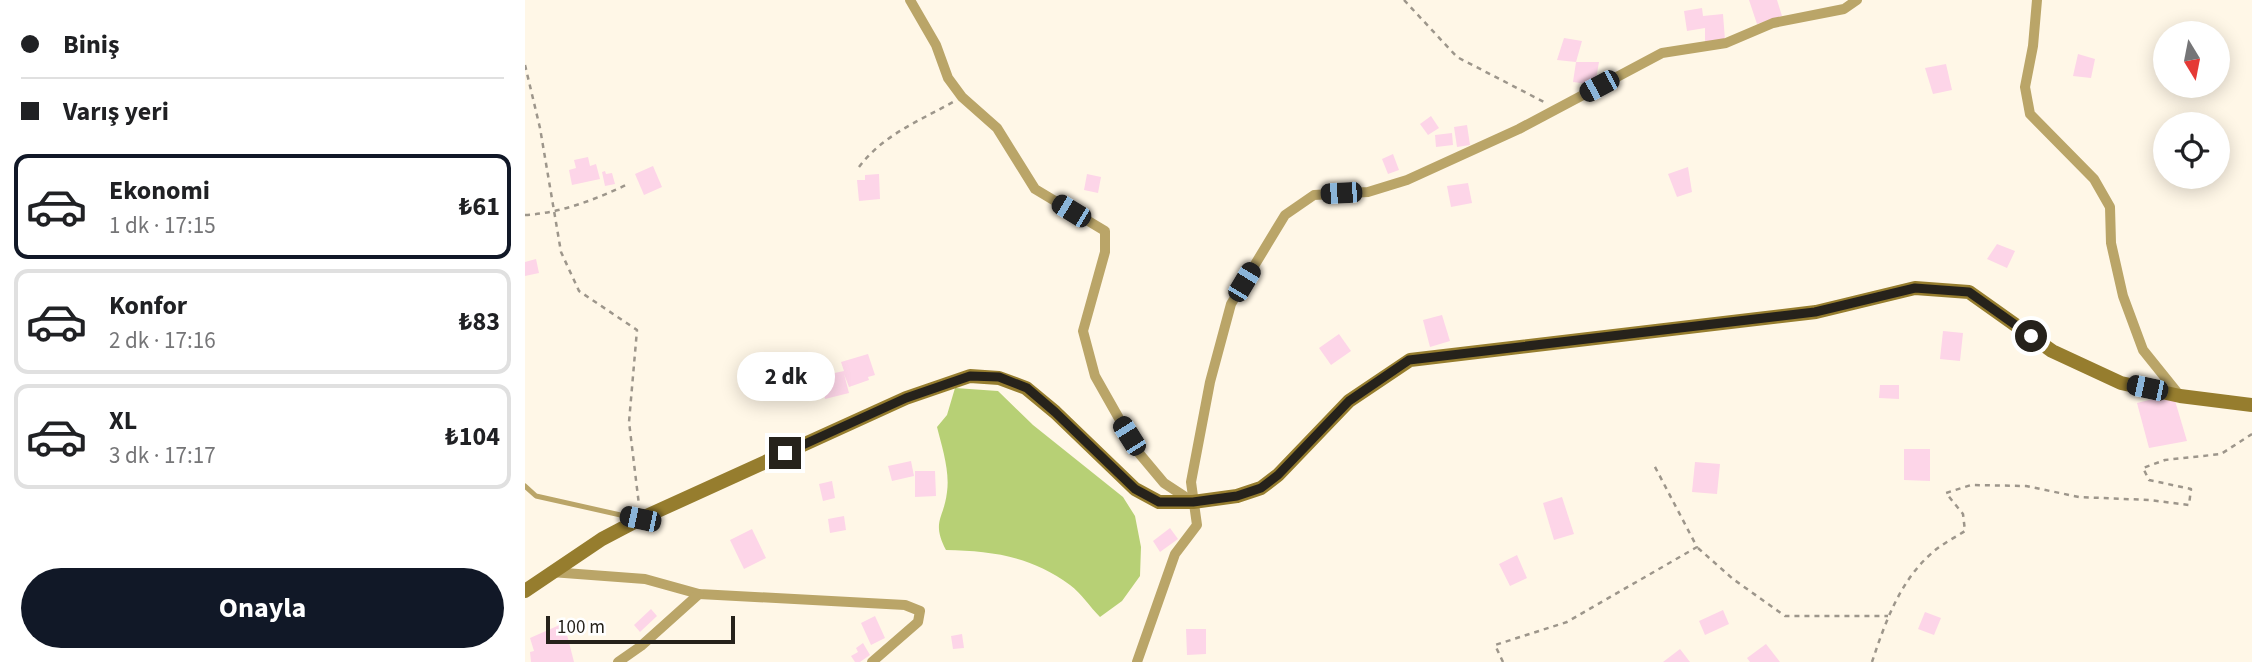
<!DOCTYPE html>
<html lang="tr">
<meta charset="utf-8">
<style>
:root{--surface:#fff;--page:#f2f2f2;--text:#202124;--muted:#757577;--line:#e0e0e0;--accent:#111827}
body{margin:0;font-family:"Source Sans 3",sans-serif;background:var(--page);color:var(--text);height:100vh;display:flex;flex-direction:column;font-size:26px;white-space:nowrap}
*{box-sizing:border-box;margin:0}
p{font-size:23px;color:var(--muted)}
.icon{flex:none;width:38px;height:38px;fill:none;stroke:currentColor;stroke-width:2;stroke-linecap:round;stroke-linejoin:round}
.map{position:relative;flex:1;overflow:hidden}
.side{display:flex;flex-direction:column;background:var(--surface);width:525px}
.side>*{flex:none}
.guide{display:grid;align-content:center;height:154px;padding:0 21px;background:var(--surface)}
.needle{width:46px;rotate:170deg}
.buttons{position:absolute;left:1628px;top:21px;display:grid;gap:14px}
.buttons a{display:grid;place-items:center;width:77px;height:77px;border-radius:50%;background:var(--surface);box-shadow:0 4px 18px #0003;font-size:35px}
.scale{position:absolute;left:21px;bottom:18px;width:189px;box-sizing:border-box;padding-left:7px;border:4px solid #26221b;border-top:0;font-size:19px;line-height:24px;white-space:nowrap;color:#26221b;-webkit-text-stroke:5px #fff;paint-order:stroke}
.end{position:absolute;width:32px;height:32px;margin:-16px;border:9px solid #26221b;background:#fff;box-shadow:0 0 0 4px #fff}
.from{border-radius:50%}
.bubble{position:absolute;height:49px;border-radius:24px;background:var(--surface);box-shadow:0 4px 18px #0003;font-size:23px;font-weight:700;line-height:49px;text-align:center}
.car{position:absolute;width:21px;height:42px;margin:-21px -10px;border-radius:9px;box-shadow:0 0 5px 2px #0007;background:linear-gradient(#222 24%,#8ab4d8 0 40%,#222 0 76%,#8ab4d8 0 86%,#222 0)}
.guide b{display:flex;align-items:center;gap:24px;height:66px;font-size:26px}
.guide b+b{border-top:2px solid var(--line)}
.guide i{width:18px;height:18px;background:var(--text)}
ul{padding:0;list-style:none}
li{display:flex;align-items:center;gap:21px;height:105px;margin:0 14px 10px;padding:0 7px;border:4px solid var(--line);border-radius:14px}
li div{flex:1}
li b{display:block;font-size:26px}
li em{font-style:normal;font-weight:700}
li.on{border-color:var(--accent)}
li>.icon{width:63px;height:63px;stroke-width:1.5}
.button{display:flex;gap:14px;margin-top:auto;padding:14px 21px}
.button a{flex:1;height:80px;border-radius:42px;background:var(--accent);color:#fff;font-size:28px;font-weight:700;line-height:80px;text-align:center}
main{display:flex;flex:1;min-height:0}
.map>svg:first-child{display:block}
.green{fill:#b7d075}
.building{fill:#fdd5e8}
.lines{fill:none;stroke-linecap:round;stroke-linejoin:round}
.path{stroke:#9d968b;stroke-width:2.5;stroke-dasharray:5 5;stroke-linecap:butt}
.lane{stroke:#baa568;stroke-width:5}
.street{stroke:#baa568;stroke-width:10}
.secondary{stroke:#967d2e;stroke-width:14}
.route{stroke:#26221b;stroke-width:9}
</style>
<main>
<section class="side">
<div class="guide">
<b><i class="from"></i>Biniş</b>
<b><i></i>Varış yeri</b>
</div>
<ul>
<li class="on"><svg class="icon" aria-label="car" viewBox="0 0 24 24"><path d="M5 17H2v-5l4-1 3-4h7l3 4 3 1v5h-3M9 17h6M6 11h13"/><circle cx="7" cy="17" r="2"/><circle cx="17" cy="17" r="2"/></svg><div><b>Ekonomi</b><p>1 dk · 17:15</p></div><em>₺61</em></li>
<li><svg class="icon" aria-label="car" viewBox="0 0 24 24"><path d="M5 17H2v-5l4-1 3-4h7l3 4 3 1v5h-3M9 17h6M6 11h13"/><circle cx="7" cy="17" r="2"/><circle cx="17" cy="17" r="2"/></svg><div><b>Konfor</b><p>2 dk · 17:16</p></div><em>₺83</em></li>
<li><svg class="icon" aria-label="car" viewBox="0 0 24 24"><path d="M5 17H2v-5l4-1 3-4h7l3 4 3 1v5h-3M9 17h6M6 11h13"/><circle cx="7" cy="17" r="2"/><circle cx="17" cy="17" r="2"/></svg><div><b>XL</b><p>3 dk · 17:17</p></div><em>₺104</em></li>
</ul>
<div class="button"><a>Onayla</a></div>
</section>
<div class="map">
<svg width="1727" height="662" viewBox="0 0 1727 662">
<rect width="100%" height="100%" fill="#fff7e7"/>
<path class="green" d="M430 388 473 391 508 425 598 497 610 516 616 547 615 576 597 601 575 617C565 607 556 593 545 585 506 556 467 551 421 550 406 521 419 519 422 492 425 471 417 447 412 427L422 415Z"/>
<g class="building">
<polygon points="1224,0 1252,0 1257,16 1232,24"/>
<polygon points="1177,8 1178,16 1198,14 1200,40 1180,42 1180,28 1162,31 1159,11"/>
<polygon points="1039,38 1057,41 1051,62 1074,62 1070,85 1048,82 1051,62 1032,60"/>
<polygon points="1553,54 1570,59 1566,78 1548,76"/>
<polygon points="1421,64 1427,90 1408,94 1400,68"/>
<polygon points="906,116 914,128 903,135 895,124"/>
<polygon points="942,125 945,145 932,147 929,127"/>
<polygon points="927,133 928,145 911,147 910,135"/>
<polygon points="868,154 874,170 863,174 857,159"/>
<polygon points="63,157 65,166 71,164 75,179 47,185 44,170 51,168 49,160"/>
<polygon points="128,166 137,187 119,195 110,174"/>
<polygon points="1163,167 1167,192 1152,197 1143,174"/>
<polygon points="80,171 81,174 87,173 90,184 80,186 77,172"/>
<polygon points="354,174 355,199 334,201 332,180 340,180 340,175"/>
<polygon points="562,174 576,177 573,193 559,190"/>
<polygon points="943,183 947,203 926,207 922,186"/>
<polygon points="1472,244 1490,251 1482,268 1462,259"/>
<polygon points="11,259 14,273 0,276 0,262"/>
<polygon points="917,315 925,341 905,347 898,320"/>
<polygon points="1418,331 1438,333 1435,361 1415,359"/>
<polygon points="814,334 826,351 806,365 794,348"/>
<polygon points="343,354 350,375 343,377 344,380 324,387 319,374 324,393 300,399 295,376 319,371 316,362"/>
<polygon points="1355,385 1374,385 1374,399 1354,398"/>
<polygon points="1648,394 1662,441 1624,448 1612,403"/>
<polygon points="1379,449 1405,449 1405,481 1379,480"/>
<polygon points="386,461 389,476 367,481 363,466"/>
<polygon points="1170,462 1195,464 1192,494 1167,492"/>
<polygon points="390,471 410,471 411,496 390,497"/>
<polygon points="307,481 310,498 298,501 294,484"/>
<polygon points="1037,497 1049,534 1029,540 1018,503"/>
<polygon points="319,516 321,530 305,533 303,519"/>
<polygon points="645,528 653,539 635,552 628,541"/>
<polygon points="227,529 241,558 219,569 205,540"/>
<polygon points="992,555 1002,578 985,586 974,564"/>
<polygon points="126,609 132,616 115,632 109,625"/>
<polygon points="1198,610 1204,624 1180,635 1174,621"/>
<polygon points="1400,612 1416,618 1409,635 1393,629"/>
<polygon points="350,616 360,638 346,645 336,623"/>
<polygon points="39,623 49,662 6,662 5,652 9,651 5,638"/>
<polygon points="661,629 681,629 681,654 662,655"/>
<polygon points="437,634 439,648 428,649 426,636"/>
<polygon points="338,643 345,655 335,662 330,662 326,656 333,652 331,648"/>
<polygon points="1241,644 1255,662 1225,662 1222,658"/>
<polygon points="1155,649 1165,662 1138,662"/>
</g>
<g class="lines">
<g class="path">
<polyline points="879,0 932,57 1019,102"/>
<polyline points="0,65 15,128 36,252 54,291 112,330 104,422 114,505"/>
<path d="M334 167C358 135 394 121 428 102"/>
<path d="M0 215C36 213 69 200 101 185"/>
<polyline points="1173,548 1208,579 1260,616 1363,616"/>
<polyline points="978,662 970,645 1042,622 1172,547 1129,465"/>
<path d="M1347 662C1360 623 1375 580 1408 552 1417 544 1429 538 1440 531L1438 514 1421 493 1446 485 1501 486 1554 497 1624 500 1664 505 1666 489 1624 480 1618 468 1640 460 1696 454 1727 434"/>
</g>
<polyline class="lane" points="0,486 11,496 109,518"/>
<g class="street">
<polyline points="385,0 411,45 423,78 437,97 472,128 510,189 580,231 580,252 558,331 570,376 613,452 639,483 668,502"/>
<polyline points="1512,0 1508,46 1500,87 1505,114 1569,179 1585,207 1586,243 1598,296 1618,350 1655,396"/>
<polyline points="26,572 120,579 174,594 380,605 395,611 393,622 347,662"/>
<polyline points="93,662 116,646 174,594"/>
<polyline points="612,662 650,554 672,525 666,482 685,382 706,304 760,215 789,195 843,192 882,180 994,129 1137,53 1201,43 1248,23 1319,9 1332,0"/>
</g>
<polyline class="secondary" points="0,591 77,539 115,519 381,398 445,376 474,378 501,388 530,412 610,489 634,502 668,502 712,496 736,488 753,475 824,401 885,360 1291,312 1390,288 1444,292 1527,351 1596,383 1655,396 1727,405"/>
</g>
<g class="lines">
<polyline class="route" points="260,453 381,398 445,376 474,377 502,388 530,412 610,489 634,502 668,502 712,496 736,488 753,475 824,401 884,360 1290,312 1390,288 1444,292 1506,336"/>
</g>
</svg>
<div class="buttons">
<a><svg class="needle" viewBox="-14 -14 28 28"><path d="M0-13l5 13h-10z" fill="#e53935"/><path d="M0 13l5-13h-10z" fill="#757577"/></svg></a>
<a><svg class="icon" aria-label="locate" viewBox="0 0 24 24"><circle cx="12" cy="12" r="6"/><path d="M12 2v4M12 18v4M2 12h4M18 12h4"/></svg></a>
</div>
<div class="scale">100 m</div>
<i class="end from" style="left:1506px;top:336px"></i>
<i class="end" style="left:260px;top:453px"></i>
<div class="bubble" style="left:212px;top:352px;width:98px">2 dk</div>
<i class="car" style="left:1074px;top:86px;rotate:242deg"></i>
<i class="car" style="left:816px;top:193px;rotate:267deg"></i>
<i class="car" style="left:546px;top:211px;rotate:301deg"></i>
<i class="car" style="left:719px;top:282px;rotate:31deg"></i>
<i class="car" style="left:1622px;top:388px;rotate:282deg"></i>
<i class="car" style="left:604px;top:436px;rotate:328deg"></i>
<i class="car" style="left:115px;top:519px;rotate:282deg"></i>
</div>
</main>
